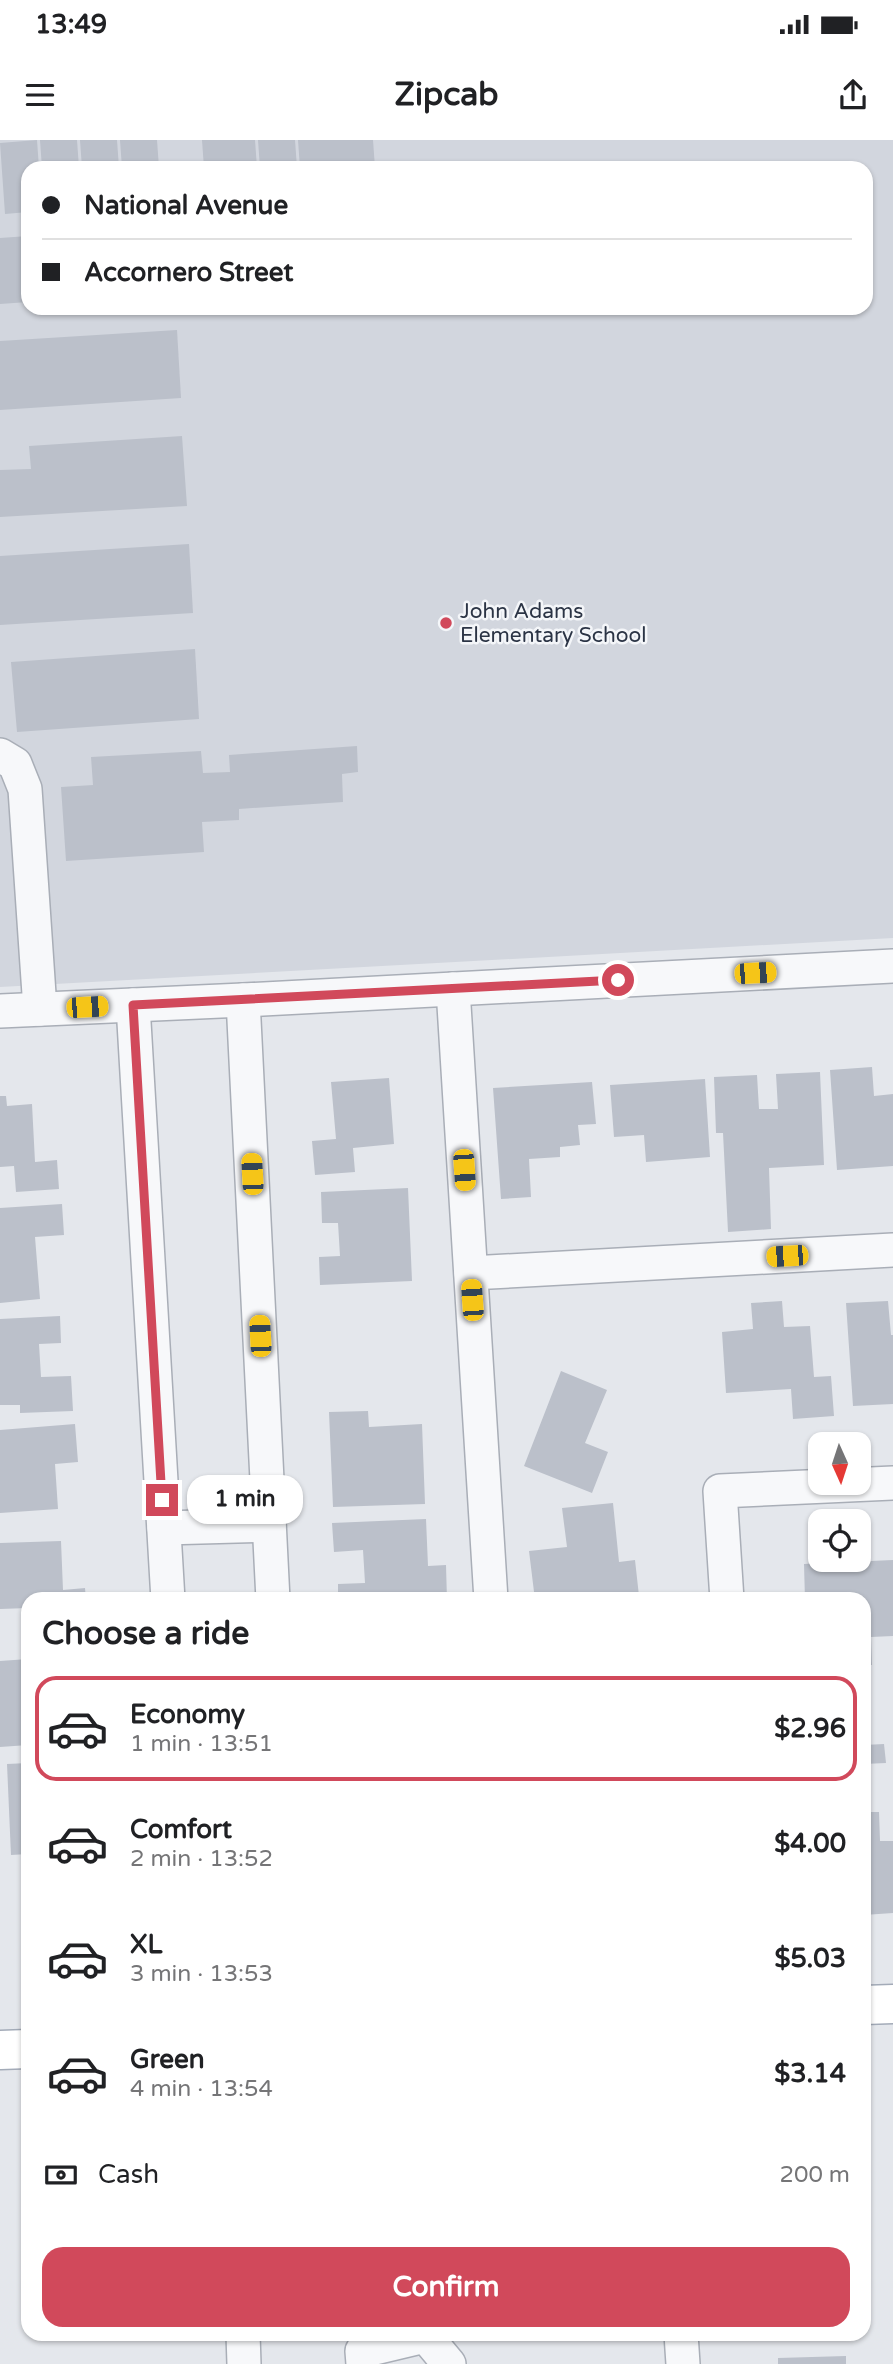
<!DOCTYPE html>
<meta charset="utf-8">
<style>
:root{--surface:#fff;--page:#f6f6f6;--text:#202124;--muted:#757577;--line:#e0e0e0;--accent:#d1495b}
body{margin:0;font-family:"Varela Round",sans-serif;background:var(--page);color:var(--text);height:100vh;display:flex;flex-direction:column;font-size:26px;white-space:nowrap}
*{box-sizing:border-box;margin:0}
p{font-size:23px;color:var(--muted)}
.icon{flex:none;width:38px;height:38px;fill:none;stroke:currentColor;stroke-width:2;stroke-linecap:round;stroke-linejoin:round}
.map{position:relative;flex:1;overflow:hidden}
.side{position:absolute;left:21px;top:1452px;width:850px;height:749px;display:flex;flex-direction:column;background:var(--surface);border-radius:21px;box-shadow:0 2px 5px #0004}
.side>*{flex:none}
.top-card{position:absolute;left:21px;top:21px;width:852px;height:154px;border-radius:21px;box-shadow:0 2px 5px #0004;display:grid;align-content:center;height:154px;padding:0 21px;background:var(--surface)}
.needle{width:46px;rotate:177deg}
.buttons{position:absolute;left:808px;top:1292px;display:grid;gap:14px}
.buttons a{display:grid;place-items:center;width:63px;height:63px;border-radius:14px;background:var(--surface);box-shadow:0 2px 5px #0004;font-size:35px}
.end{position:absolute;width:32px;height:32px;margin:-16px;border:9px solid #d1495b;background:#fff;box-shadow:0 0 0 4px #fff}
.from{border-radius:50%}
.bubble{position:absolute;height:49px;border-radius:21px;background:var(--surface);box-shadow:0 2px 5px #0004;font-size:23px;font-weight:700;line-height:49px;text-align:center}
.car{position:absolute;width:21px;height:42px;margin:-21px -10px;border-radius:9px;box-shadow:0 0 5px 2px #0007;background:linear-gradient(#f5c518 24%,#345 0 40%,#f5c518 0 76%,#345 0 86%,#f5c518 0)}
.top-card b{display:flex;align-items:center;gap:24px;height:66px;font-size:26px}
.top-card b+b{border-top:2px solid var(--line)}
.top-card i{width:18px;height:18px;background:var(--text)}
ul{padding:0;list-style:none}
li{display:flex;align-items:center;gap:21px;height:105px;margin:0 14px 10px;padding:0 7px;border:4px solid transparent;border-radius:21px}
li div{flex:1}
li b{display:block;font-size:26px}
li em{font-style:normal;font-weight:700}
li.current{border-color:var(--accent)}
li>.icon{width:63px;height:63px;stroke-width:1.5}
h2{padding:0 21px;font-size:32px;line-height:84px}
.pay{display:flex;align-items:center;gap:18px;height:77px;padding:0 21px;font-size:26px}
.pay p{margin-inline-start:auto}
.button{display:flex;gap:14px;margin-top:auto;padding:14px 21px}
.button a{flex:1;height:80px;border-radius:21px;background:var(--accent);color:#fff;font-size:28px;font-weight:700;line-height:80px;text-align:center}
.status{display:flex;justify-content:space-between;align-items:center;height:49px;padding:0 35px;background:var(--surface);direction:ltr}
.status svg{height:19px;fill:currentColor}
header{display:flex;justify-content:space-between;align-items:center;height:91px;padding:0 21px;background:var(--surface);font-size:32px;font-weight:700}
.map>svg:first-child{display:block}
.built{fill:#d2d6de;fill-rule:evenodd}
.building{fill:#bbc0ca}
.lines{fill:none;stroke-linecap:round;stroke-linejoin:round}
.minor-casing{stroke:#a9aeb7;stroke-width:36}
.major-casing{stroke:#a3abb8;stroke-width:41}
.minor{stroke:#f7f8fa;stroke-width:33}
.major{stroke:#fff;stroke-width:38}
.route{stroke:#d1495b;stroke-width:9}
.poi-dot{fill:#d1495b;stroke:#f4f6f9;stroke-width:2.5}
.labels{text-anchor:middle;stroke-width:5;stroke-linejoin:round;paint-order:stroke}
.poi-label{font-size:21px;fill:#2b3445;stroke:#f4f6f9;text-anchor:start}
</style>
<div class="status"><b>13:49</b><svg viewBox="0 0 49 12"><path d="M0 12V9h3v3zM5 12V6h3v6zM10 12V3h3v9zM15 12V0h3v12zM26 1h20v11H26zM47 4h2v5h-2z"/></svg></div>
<header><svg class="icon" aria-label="menu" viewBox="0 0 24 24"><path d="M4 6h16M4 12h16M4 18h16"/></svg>Zipcab<svg class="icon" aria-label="share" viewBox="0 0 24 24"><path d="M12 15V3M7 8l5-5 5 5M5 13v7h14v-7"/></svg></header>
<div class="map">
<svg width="893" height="2224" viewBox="0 0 893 2224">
<rect width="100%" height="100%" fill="#e4e7ec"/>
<path class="built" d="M0 0H893V798L0 847ZM28 28H866V168H28Z"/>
<g class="building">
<polygon points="37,0 39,28 28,28 28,72 5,74 0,3"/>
<polygon points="40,0 77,0 79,28 42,28"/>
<polygon points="80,0 117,0 119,28 82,28"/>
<polygon points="120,0 157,0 159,28 122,28"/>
<polygon points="202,0 255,0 257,28 204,28"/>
<polygon points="258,0 295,0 297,28 260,28"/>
<polygon points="298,0 373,0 375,28 300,28"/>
<polygon points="28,96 28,162 0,164 0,98"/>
<polygon points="177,190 181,258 0,270 0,201"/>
<polygon points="182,296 187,366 0,377 0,330 31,329 29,306"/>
<polygon points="189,404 193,473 0,485 0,416"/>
<polygon points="195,509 199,579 17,592 11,522"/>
<polygon points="357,606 358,632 342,634 343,662 239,669 239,680 202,682 204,712 66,721 61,647 93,645 91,617 201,611 203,633 230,632 229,615"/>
<polygon points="872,927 874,956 893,954 893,1026 837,1030 830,930"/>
<polygon points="820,932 824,1025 769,1028 771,1089 728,1092 723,993 716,993 714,937 757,935 759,969 778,969 776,934"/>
<polygon points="389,938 394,1004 353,1008 355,1032 315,1035 312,1001 336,999 331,942"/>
<polygon points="705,939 710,1017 646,1022 644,995 614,997 610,945"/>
<polygon points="592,942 596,984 578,985 580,1005 560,1007 560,1017 529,1019 531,1057 501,1059 493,948"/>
<polygon points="0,956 6,956 7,966 32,964 35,1022 57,1020 59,1049 16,1052 14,1026 0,1027"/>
<polygon points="408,1048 412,1141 320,1145 319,1117 340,1116 338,1083 322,1083 321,1052"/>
<polygon points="62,1064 64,1095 35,1097 40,1159 0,1163 0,1068"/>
<polygon points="782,1161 784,1187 810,1186 814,1237 831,1236 834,1276 793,1279 791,1249 726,1253 722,1192 753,1189 751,1163"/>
<polygon points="888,1161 891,1195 893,1195 893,1264 853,1266 846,1163"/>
<polygon points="60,1176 61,1203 39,1204 41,1237 71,1236 73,1271 20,1273 20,1265 0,1265 0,1179"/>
<polygon points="561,1231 607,1250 585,1303 608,1312 592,1353 524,1326"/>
<polygon points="368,1271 369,1287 422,1284 425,1364 333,1367 329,1272"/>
<polygon points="75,1284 78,1322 55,1324 58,1369 0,1373 0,1290"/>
<polygon points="613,1363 619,1422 635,1420 639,1456 603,1460 535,1460 529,1411 567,1407 562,1368"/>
<polygon points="426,1379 428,1426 446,1425 447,1460 338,1460 338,1444 365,1443 363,1410 334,1412 332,1383"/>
<polygon points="61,1401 63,1450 85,1448 86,1460 28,1460 28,1468 0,1469 0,1403"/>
<polygon points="893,1420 893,1496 871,1497 872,1525 864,1525 864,1460 805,1460 804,1424"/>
<polygon points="28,1519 28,1605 0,1607 0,1521"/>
<polygon points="884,1604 886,1623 864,1624 864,1605"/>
<polygon points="28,1623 28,1714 11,1715 7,1624"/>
<polygon points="864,1672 879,1672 880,1701 893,1701 893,1773 864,1775"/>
<polygon points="846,2216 846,2224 778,2224 778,2218"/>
</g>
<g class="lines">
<g class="minor-casing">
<g id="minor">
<polyline points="0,615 15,624 25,649 40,869"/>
<polyline points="453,849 491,1460"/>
<polyline points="243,860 273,1460"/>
<polyline points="133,865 168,1460"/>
<polyline points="0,871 243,860 893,826"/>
<polyline points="471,1133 893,1110"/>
<polyline points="164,1388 269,1385"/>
<polyline points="727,1460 720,1351 893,1343"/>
<polyline points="243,2194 244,2224"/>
<polyline points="424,2194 449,2224"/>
<polyline points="681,2194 683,2224"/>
<polyline points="363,2224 362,2211 425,2196"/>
</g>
</g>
<g class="major-casing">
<g id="major">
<polyline points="864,1865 893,1864"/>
<polyline points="0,1910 28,1909"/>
</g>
</g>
<use href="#minor" class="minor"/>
<use href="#major" class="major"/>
</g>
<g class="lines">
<polyline class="route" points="162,1360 133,865 618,840"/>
</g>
<circle class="poi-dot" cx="446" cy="483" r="7"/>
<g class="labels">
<g class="poi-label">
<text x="460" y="478">John Adams<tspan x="460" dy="24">Elementary School</tspan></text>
</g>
</g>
</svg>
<div class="buttons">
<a><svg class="needle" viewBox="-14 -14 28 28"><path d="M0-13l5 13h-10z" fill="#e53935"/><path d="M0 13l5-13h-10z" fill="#757577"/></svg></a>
<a><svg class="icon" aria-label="locate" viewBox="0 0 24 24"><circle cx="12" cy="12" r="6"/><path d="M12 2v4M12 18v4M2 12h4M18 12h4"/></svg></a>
</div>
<i class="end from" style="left:618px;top:840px"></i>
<i class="end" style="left:162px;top:1360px"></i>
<div class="bubble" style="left:187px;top:1335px;width:116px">1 min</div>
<i class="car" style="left:755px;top:833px;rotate:87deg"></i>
<i class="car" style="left:87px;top:867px;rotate:87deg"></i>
<i class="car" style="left:464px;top:1030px;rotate:176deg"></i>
<i class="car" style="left:252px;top:1034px;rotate:357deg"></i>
<i class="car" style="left:787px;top:1116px;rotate:267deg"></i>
<i class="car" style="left:472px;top:1160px;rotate:356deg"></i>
<i class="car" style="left:260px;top:1196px;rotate:357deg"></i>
<div class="top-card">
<b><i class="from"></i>National Avenue</b>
<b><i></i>Accornero Street</b>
</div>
<section class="side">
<h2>Choose a ride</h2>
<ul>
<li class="current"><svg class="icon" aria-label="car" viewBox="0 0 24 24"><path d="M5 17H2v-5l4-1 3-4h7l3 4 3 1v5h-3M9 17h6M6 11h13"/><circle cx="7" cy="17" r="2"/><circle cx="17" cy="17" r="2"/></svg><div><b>Economy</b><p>1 min · 13:51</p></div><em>$2.96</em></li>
<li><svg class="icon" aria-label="car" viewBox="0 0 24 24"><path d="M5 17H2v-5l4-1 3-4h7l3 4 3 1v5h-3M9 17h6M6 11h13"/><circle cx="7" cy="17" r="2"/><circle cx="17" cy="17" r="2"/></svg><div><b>Comfort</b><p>2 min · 13:52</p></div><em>$4.00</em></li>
<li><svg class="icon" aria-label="car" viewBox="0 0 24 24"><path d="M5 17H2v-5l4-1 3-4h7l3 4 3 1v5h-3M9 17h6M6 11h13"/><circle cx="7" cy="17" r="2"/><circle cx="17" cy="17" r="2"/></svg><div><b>XL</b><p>3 min · 13:53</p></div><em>$5.03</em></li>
<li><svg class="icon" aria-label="car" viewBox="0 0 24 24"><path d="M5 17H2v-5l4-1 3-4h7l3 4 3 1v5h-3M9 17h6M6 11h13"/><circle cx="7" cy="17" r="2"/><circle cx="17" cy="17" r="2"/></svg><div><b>Green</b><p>4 min · 13:54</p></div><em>$3.14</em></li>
</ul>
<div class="pay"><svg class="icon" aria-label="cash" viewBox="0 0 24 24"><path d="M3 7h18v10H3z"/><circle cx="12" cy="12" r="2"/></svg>Cash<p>200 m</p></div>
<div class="button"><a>Confirm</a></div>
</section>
</div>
